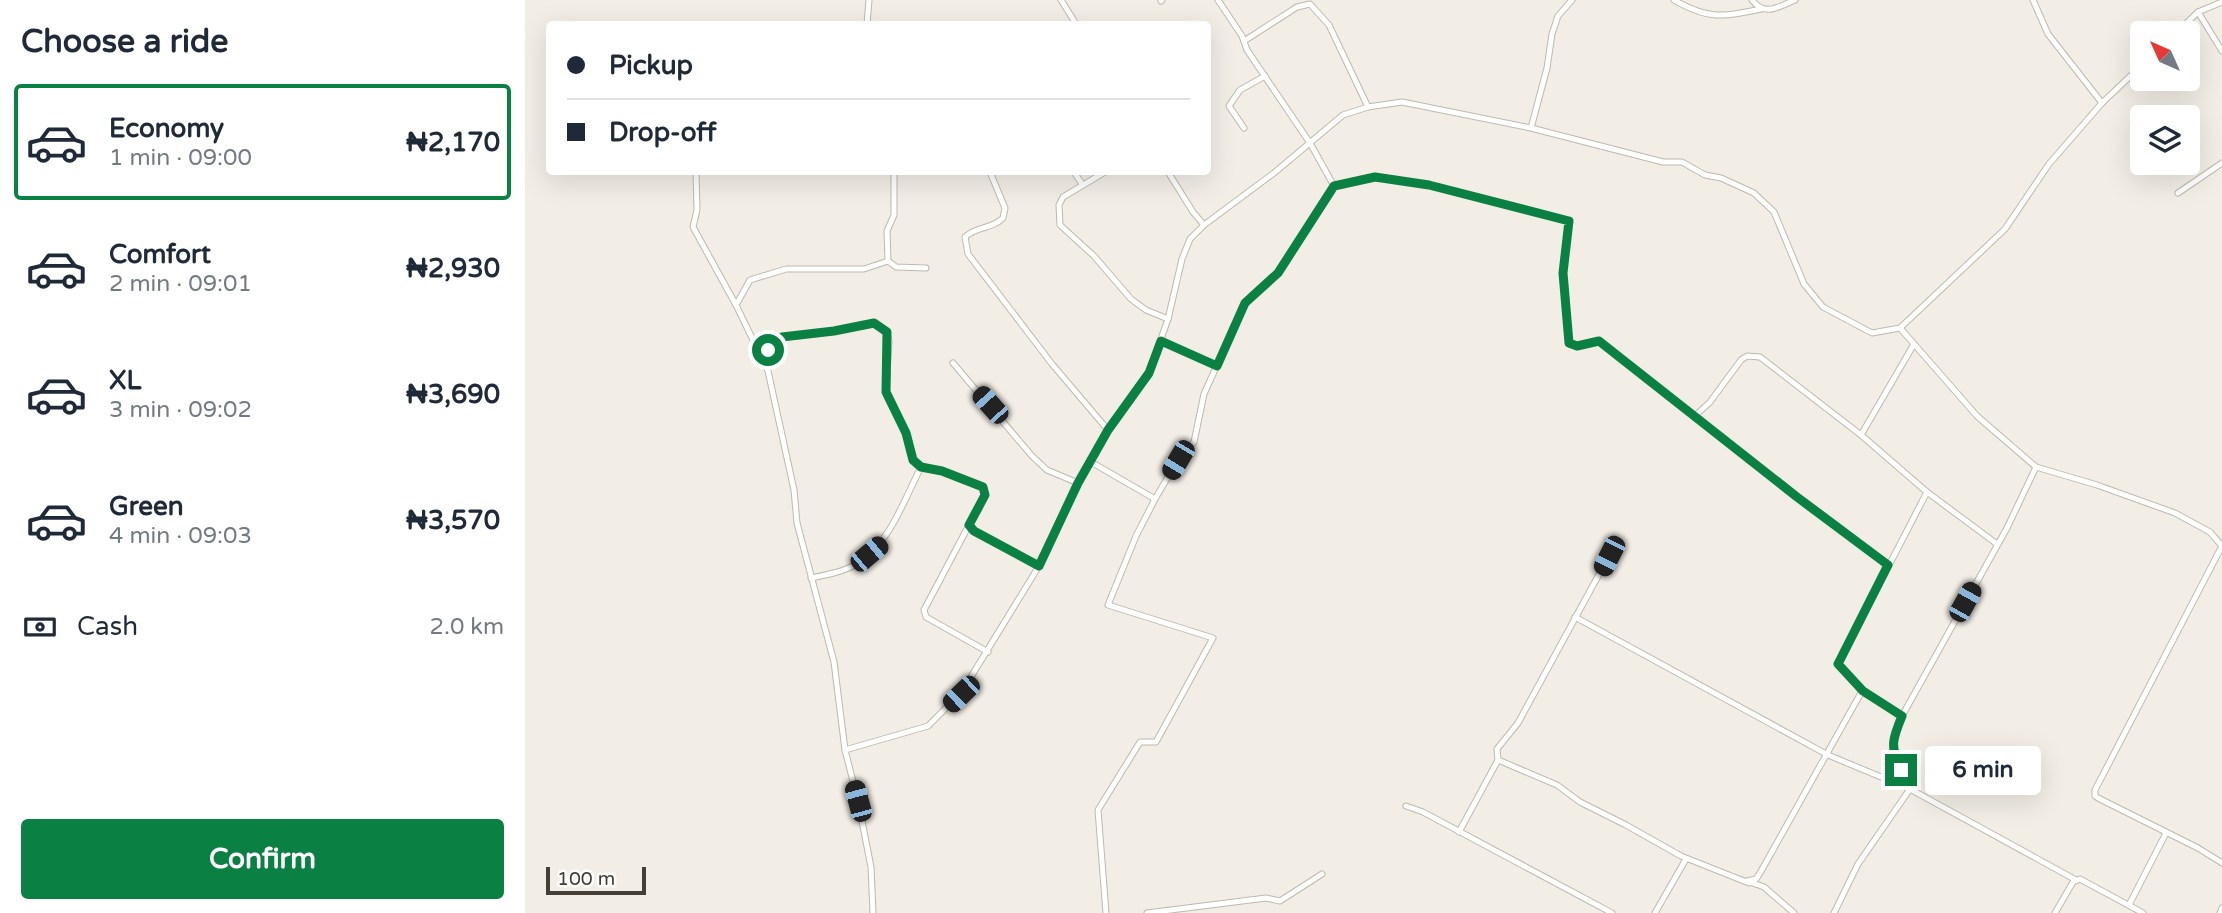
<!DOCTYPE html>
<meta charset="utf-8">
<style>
:root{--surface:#fff;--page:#f2f2f3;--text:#1f2937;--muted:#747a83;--line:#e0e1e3;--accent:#0b8043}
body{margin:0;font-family:"Varela Round",sans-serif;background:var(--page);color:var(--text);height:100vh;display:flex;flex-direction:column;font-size:26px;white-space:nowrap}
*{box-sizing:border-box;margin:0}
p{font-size:23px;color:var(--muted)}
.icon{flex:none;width:38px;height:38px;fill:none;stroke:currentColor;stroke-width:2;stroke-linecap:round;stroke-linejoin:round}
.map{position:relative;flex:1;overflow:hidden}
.drawer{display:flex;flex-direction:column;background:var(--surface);width:525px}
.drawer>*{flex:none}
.banner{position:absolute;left:21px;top:21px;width:665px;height:154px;border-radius:7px;box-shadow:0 7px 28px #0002;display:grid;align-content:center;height:154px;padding:0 21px;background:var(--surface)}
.needle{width:46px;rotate:315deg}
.buttons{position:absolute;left:1605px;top:21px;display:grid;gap:14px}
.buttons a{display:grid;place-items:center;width:70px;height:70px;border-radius:7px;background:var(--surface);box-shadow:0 7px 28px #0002;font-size:35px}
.scale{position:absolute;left:21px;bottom:18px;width:100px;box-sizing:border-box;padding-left:7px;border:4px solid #443f36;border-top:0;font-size:19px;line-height:24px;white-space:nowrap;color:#443f36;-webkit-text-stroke:5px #fff;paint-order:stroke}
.end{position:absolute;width:32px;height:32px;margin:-16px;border:9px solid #0b8043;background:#fff;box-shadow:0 0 0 4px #fff}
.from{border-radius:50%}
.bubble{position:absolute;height:49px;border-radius:7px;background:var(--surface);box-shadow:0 7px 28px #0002;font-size:23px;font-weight:700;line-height:49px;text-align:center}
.car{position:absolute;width:21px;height:42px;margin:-21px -10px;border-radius:9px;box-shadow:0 0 5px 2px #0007;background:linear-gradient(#222 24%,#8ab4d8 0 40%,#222 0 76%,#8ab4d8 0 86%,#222 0)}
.banner b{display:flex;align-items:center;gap:24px;height:66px;font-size:26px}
.banner b+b{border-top:2px solid var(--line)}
.banner i{width:18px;height:18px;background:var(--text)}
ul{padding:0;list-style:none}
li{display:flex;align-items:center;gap:21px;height:116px;margin:0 14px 10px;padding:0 7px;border:4px solid transparent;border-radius:7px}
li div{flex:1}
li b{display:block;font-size:26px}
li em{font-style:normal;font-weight:700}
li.current{border-color:var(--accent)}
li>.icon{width:63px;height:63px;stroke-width:1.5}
h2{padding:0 21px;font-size:32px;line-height:84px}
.pay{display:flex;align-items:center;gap:18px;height:77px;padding:0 21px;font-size:26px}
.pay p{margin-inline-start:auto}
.button{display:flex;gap:14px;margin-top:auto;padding:14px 21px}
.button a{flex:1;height:80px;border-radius:7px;background:var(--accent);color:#fff;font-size:28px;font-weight:700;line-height:80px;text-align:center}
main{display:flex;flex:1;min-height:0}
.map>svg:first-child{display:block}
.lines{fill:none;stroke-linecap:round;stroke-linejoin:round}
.street-casing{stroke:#bfb9ac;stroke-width:7}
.street{stroke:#fff;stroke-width:5}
.route{stroke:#0b8043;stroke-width:9}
</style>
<main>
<section class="drawer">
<h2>Choose a ride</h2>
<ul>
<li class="current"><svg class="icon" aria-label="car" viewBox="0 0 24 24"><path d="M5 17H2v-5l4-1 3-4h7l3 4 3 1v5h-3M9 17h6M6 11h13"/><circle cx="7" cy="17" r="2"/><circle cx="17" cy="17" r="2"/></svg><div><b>Economy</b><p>1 min · 09:00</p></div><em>₦2,170</em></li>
<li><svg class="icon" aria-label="car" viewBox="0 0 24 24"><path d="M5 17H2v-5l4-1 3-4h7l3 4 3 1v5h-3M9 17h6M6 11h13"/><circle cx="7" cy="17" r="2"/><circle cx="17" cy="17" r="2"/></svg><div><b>Comfort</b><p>2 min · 09:01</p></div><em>₦2,930</em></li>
<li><svg class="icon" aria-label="car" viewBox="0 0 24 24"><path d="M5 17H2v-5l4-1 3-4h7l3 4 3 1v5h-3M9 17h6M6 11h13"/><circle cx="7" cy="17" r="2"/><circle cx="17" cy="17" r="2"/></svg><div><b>XL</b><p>3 min · 09:02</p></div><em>₦3,690</em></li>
<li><svg class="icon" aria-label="car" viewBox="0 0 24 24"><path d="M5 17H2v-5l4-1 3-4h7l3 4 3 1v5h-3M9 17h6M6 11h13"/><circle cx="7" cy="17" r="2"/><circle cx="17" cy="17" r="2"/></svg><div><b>Green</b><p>4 min · 09:03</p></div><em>₦3,570</em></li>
</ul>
<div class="pay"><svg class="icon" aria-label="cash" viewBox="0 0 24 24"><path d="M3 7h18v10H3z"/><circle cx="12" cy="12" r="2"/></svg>Cash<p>2.0 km</p></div>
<div class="button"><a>Confirm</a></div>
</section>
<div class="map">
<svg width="1697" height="913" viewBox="0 0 1697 913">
<rect width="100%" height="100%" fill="#f2eee6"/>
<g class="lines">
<g class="street-casing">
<g id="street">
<polyline points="536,0 551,24"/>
<polyline points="693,0 717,36 722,50 785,143 809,186"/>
<path d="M1149 0C1184 20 1198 17 1236 9"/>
<path d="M1227 0C1240 17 1253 7 1270 0"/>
<polyline points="1508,0 1523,34 1577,103"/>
<polyline points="636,1 637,0"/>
<polyline points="1673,12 1697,51"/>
<polyline points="342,24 344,0"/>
<polyline points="1651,33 1673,12 1697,2"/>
<polyline points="719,41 772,7 785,4 804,25 843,107"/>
<polyline points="719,128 704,106 715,90 740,76"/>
<polyline points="1006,128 1022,68 1027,34 1033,16 1047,0"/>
<polyline points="171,172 172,210 168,227 211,305 243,371 269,490 272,523 309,662 320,750 333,801 346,867 348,913"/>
<polyline points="369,172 369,215 362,231 363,261 371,267 401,268"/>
<path d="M465 172 480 208 478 218C466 230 453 225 440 237L443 254 527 364 583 430"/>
<polyline points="549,172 557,184"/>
<polyline points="580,172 538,197 534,205 535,225 569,256 606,299 621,310 643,319"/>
<polyline points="643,172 668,212 679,225"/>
<polyline points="1653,193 1697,163"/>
<polyline points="211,305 225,280 261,269 339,269 363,261"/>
<polyline points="1375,328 1452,416 1511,467 1572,485 1650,513 1685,532 1697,546"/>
<polyline points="636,341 692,366"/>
<polyline points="428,363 507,456 522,470 553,483"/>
<polyline points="243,367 243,350 247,342 257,337 309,331 349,323 362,333 364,341 361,392 381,433 388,460 396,467 417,471 458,487 460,495 444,525 449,531 514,566"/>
<polyline points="1170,416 1185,402 1216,360 1222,356 1235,357 1336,435 1402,492 1472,544"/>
<polyline points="1336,435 1389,344"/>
<polyline points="566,462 630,499"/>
<polyline points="1511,467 1482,528 1377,716 1369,735 1367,751 1385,789 1551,880"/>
<polyline points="444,525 399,610 401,617 463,652"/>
<polyline points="1697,546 1570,790 1570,796 1573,798 1673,848 1697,863"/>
<path d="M286 578C301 575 319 572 333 563 365 543 379 500 396 467"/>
<polyline points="1050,617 1303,755 1385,789 1333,864 1309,913"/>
<polyline points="1377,716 1337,691 1313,664 1402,492"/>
<polyline points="320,750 403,726 436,693 514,566 553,483 583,430 624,373 643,319 657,259 665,239 679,225 749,173 818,115 843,107 877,102 1006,128 1138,162 1157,162 1180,175 1196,178 1229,193 1249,212 1279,284 1298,307 1347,333 1375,328 1480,229 1524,164 1577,103 1617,65"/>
<polyline points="973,760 1032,785 1055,802 1101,825 1156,856 1224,883 1222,881 1231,879 1235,873 1337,691"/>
<polyline points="881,806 898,812 1087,913"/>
<polyline points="934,832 973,760 972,749 993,723 1084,556"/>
<polyline points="1225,882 1239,887 1269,913"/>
<polyline points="1604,905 1641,833"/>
<polyline points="581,913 573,810 615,742 631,742 688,638 583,605 611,536 630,499 653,460 669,442 679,394 720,303 753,273 809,186 850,177 904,185 1044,221 1038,273 1044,343 1052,346 1074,341 1272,497 1363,565"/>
<polyline points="622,913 741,898 755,901 797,874"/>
<polyline points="1130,913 1161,859"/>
<polyline points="1530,913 1548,882 1555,879 1618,913"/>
<polyline points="1695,913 1697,908"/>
</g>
</g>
<use href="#street" class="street"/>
</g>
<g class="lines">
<path class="route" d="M243 350 247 342 257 337 309 331 349 323 362 332 361 392 381 433 388 460 396 467 417 471 458 487 460 495 444 525 449 531 514 566 553 483 583 430 624 373 636 341 692 366 720 303 753 273 809 186 850 177 904 185 1044 221 1038 273 1044 343 1052 346 1074 341 1272 497 1363 565 1313 664 1338 691 1377 716C1367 740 1365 746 1376 770"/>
</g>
</svg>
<div class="buttons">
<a><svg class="needle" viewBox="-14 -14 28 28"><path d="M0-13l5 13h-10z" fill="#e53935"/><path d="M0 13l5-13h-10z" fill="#747a83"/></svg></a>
<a><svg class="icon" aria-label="layers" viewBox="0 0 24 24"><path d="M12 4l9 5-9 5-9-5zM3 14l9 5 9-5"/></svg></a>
</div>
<div class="scale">100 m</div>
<i class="end from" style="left:243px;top:350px"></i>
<i class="end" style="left:1376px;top:770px"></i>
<div class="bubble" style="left:1400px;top:746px;width:116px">6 min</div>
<i class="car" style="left:465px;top:405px;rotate:318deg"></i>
<i class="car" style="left:653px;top:460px;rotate:211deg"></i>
<i class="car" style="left:344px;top:554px;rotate:50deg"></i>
<i class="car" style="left:1084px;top:556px;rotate:207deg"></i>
<i class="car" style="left:1440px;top:602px;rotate:29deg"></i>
<i class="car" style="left:436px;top:694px;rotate:226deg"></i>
<i class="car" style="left:333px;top:801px;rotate:345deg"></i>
<div class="banner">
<b><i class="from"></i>Pickup</b>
<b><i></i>Drop-off</b>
</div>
</div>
</main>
